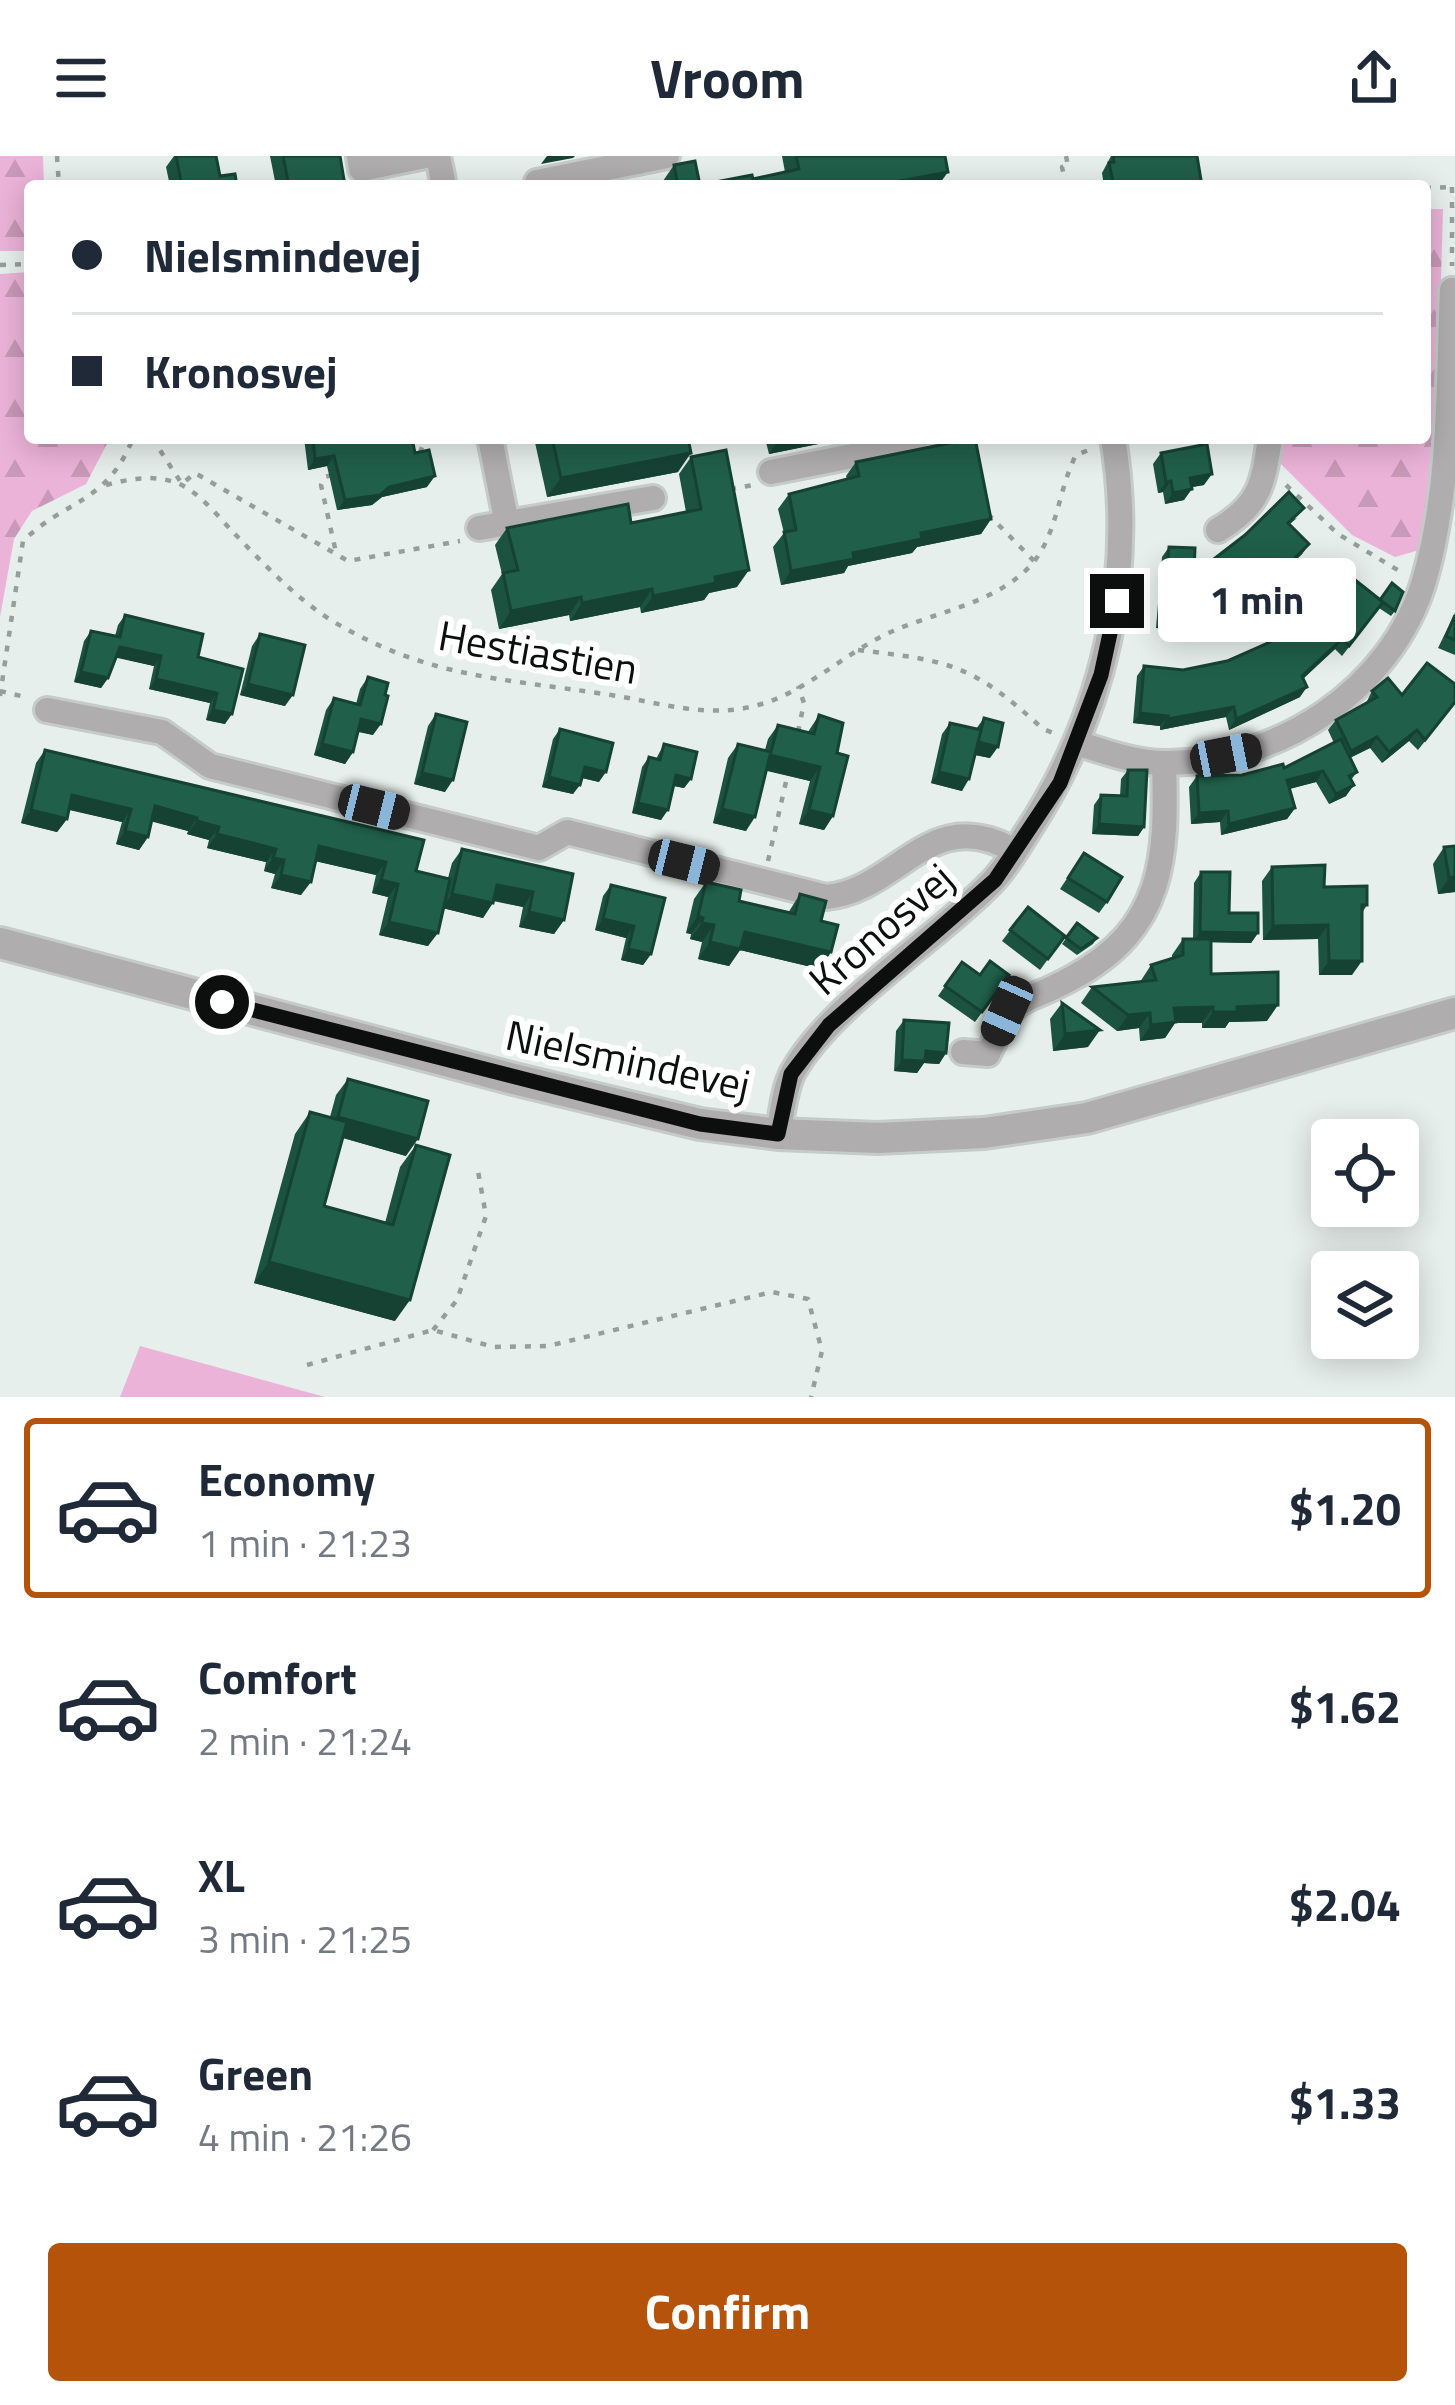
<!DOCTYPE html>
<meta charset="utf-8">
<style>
:root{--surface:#fff;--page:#f2f2f3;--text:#1f2937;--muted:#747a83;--line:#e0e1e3;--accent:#b45309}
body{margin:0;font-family:"Titillium Web",sans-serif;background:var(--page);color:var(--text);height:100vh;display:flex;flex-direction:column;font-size:45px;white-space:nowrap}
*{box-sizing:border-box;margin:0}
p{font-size:39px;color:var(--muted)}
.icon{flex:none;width:66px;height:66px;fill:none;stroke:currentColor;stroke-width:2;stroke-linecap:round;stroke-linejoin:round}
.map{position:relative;height:1241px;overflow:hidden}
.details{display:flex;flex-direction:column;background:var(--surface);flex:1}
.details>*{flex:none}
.guide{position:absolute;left:24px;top:24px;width:1407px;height:264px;border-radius:12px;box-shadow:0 6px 30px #0003;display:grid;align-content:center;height:264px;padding:0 48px;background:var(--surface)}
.buttons{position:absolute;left:1311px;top:963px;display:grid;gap:24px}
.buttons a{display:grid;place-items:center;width:108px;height:108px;border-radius:12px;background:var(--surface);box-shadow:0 6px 30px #0003;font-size:60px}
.end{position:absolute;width:54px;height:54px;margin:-27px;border:15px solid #0c0f0d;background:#fff;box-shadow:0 0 0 6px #fff}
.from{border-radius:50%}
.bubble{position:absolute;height:84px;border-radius:12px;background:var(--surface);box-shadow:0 6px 30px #0003;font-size:39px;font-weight:700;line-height:84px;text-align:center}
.car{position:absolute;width:36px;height:72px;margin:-36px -18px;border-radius:15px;box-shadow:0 0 9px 3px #0007;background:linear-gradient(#222 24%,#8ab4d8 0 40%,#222 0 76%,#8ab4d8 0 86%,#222 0)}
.guide b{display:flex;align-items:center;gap:42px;height:114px;font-size:45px}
.guide b+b{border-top:3px solid var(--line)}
.guide i{width:30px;height:30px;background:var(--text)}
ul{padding:21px 0 0;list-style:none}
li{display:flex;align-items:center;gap:36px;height:180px;margin:0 24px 18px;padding:0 24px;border:6px solid transparent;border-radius:12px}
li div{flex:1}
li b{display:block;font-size:45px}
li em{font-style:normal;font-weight:700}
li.active{border-color:var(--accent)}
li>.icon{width:108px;height:108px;stroke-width:1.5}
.cta{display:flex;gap:24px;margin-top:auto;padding:24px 48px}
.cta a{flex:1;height:138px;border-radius:12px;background:var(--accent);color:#fff;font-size:48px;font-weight:700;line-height:138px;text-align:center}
header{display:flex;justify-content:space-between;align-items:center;height:156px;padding:0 48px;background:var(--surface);font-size:54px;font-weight:700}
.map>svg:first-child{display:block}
.grass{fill:#ebb3d8}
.forest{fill:url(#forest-firs)}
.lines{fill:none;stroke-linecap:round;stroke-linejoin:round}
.minor-casing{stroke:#c4cbc8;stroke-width:30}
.tertiary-casing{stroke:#c4cbc8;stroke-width:36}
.path{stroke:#979d9a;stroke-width:4.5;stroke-dasharray:6 9;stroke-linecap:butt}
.minor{stroke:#b0adae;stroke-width:24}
.tertiary{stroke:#b0adae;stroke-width:30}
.wall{fill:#1c5240}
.shaded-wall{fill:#164234}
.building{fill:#205f4a;stroke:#164234;stroke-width:3}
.route{stroke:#0c0f0d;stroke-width:15}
.labels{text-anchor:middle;stroke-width:12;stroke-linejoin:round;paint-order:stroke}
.street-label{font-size:42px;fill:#0c0f0d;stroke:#fff}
</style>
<header><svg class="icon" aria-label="menu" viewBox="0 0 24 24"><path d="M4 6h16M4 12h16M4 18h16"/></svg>Vroom<svg class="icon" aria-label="share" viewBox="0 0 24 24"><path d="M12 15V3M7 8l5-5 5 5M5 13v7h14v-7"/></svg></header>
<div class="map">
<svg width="1455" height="1241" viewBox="0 0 1455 1241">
<defs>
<pattern id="forest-firs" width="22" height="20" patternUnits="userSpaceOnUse" patternTransform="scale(3)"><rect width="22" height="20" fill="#ebb3d8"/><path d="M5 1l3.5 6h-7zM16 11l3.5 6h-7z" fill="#c899b8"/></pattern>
</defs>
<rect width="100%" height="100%" fill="#e7efec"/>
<polygon class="grass" points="140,1190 325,1241 120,1241"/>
<g class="forest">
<polygon points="0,0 43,0 44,30 30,30 30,95 0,95"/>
<polygon points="1425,53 1443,53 1439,191 1423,393 1395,401 1352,379 1278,305 1278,282 1425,282"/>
<polygon points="30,116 30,282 110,282 86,328 32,355 14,383 0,461 0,118"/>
</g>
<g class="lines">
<g class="minor-casing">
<g id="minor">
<polyline points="359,0 361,13 425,0"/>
<polyline points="438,0 444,30"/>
<polyline points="636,0 637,6 667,0"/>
<polyline points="537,26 637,6"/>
<polyline points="490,282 507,368"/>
<polyline points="771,316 944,282"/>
<polyline points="479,372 653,342"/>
<path d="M1218 374C1260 349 1263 329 1270 282"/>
<path d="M47 554 162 576 210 610 539 692 567 676 826 741C900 734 929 646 1015 695"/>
<path d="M1077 587C1105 596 1135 607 1165 607 1278 608 1391 534 1424 425 1451 332 1448 230 1452 134"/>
<path d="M963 896 988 898C1018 832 1016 853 1072 822 1165 772 1167 701 1164 608"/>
<path d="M778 978C782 959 784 933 793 916 829 850 936 784 991 727 1006 712 1017 692 1028 675 1104 559 1136 420 1113 282"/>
</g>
</g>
<g class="tertiary-casing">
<polyline id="tertiary" points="0,787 514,923 700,968 778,978 878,982 984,977 1087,962 1455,857"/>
</g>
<g class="path">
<polyline points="57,0 59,30"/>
<polyline points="1066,0 1068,10 1062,11 1066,30"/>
<polyline points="1452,31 1452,110"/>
<polyline points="1425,32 1455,31"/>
<polyline points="0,109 30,108"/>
<polyline points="152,282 182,328 195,317 348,405 460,385"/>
<polyline points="420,297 425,282"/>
<polyline points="332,319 325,321 321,329 337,401"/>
<path d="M106 329C130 323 153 318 177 327 198 335 217 359 232 375 263 407 295 442 334 466 429 522 500 522 604 538 656 545 705 564 758 549 807 536 847 495 893 475 939 455 997 447 1032 408 1058 377 1058 334 1076 299L1089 294"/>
<polyline points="1286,329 1338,378 1401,416"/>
<polyline points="730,333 754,329"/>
<polyline points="988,358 1034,405"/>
<path d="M858 494C951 505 972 508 1043 573L1056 578"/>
<polyline points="0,535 29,542"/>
<path d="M0 540 23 385C66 343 107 348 133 282"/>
<polyline points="798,576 804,547 798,530"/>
<polyline points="768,705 788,617"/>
<polyline points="433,1174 457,1144 486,1060 478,1015"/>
<polyline points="307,1209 433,1174 494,1191 548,1190 772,1136 808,1143 822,1195 811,1241"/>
</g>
<use href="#minor" class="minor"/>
<use href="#tertiary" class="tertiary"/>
</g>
<g class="wall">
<polygon points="174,0 216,0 220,20 237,30 170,30 166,11"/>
<polygon points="270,0 340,0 345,30 276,30"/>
<polygon points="782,0 945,0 938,30 664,30 663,25 674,9 700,29 753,23 785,16"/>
<polygon points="1111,0 1197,0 1202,30 1104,30 1102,17"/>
<polygon points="304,282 345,282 415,297 427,331 382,341 372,349 337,354 327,310 308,314"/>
<polygon points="534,282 688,282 678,316 547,341"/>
<polygon points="765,282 822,282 818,288 769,298"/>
<polygon points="1161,297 1204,329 1191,331 1184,344 1165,348 1163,336 1158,337 1153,308"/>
<polygon points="691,301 737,431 709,437 704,444 641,457 640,451 570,465 569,459 499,473 491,434 502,418 495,389 507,372 631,367 686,356 679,318"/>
<polygon points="856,306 991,363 981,378 917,391 912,397 848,410 844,417 781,429 773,391 784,377 778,353 789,338 847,323 846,320"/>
<polygon points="1297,362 1290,368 1309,388 1302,398 1239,460 1203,416 1210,406 1245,379"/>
<polygon points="1169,391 1184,473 1156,472 1162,401"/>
<polygon points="1340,412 1395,455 1391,460 1379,452 1342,500 1335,493 1303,523 1300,541 1229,574 1226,561 1160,574 1160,570 1133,567 1137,520 1144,510 1183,514 1227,505 1270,486 1314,445"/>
<polygon points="1455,457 1455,499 1438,492"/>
<polygon points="125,459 198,501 243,513 225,568 206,564 210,547 149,533 154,510 116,501 108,522 101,532 74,526 84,485 91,475 115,480 118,469"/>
<polygon points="260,478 285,550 240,539 252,490"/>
<polygon points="368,521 373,579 358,576 353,596 345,608 314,599 326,554 334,542 356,548 360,533"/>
<polygon points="1372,535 1455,547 1418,594 1409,585 1382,607 1370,592 1350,602 1357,616 1351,624 1346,640 1329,648 1316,626 1290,633 1295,652 1287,663 1221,679 1220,666 1191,668 1189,631 1197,620 1242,619 1284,612 1334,587 1328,574 1336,564 1366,547"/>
<polygon points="436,558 445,636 414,628 428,570"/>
<polygon points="819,559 837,597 833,660 824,674 799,668 810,625 767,615 746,675 713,667 728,602 738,588 765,594 768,583 778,569 808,576"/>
<polygon points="984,562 990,602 975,599 962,635 931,627 942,578 950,567 976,573"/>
<polygon points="560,573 599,626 582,622 573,638 542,631 553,583"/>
<polygon points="664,588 691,623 684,632 674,630 661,664 632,657 642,611 649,601 656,603"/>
<polygon points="45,594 416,715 448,722 452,707 462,693 573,718 564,764 554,778 519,771 523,751 493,745 483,762 443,752 428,790 379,779 388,741 372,737 376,719 316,705 301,739 271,732 275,718 264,715 266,706 207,692 209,684 187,678 188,675 152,665 148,681 139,694 116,688 122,666 69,654 67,663 57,676 21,667 36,607"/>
<polygon points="1128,614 1144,671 1138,680 1092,678 1094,649 1101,639 1120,640 1121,623"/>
<polygon points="1444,691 1455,736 1438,738 1433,708"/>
<polygon points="1084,697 1107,746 1099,757 1060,733"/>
<polygon points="1272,711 1367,749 1362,757 1352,819 1319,819 1318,783 1263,784 1262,725"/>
<polygon points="1201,716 1229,757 1258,777 1251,787 1211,786 1211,818 1267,865 1229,866 1225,872 1202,872 1202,867 1175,867 1165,882 1140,885 1139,872 1117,875 1081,847 1092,831 1140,826 1151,809 1172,803 1172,799 1183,783 1193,783 1194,727"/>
<polygon points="706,726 739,745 788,757 800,738 821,765 831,796 820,813 740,794 729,810 698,803 702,786 690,783 691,778 686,777 694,743"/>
<polygon points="611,729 651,798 643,809 621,804 626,782 595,774 603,740"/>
<polygon points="1028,751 1065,780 1040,814 1002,785"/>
<polygon points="1077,767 1097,782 1093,788 1077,799 1062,788"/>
<polygon points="962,806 980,819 1009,819 975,866 938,840"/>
<polygon points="1062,847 1088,891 1053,895 1050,863"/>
<polygon points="904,864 946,897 939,908 924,907 917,917 894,915 896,875"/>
<polygon points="348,923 406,1000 343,982 324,1050 385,1067 400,1011 416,989 395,1165 254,1127 295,978 310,956 330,961 336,939"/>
</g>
<g class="shaded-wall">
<polygon points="547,0 575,0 573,2 541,8"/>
<polygon points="948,16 938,30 893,30 895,26"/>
<polygon points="780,282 822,282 818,288 769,298"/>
<polygon points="691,297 678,316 547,341 561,322"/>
<polygon points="334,300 327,310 308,314 315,303"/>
<polygon points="1212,318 1204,329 1182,333 1190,322"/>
<polygon points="435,320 427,331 382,341 372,349 337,354 345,344"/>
<polygon points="1171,325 1163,336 1158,337 1166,326"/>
<polygon points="1192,333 1184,344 1165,348 1173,337"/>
<polygon points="991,363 981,378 917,391 912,397 848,410 844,417 781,429 791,415 921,377"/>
<polygon points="1309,388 1302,398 1239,460 1246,450"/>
<polygon points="749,414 737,431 709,437 704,444 641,457 653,440 715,421"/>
<polygon points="652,433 640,451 570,465 582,447"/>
<polygon points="581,441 569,459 499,473 511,455"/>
<polygon points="1163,462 1192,463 1184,473 1156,472"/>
<polygon points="1342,483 1335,493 1295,530 1302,520"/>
<polygon points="120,491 161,500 154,510 113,501"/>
<polygon points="81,516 108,522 101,532 74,526"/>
<polygon points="156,523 217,537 210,547 149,533"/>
<polygon points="248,528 293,539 285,550 240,539"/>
<polygon points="1307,531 1300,541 1229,574 1236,563"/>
<polygon points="1234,551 1226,561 1160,574 1167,563"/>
<polygon points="213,554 232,558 225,568 206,564"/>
<polygon points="1140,557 1168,560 1160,570 1133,567"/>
<polygon points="361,563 381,568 373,579 353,574"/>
<polygon points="1417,574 1409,585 1382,607 1389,596"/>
<polygon points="1377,581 1370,592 1343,605 1351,595"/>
<polygon points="978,586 998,591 990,602 970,598"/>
<polygon points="322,588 353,596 345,608 314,599"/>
<polygon points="770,599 820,611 810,625 761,613"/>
<polygon points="585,611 606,616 599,626 578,621"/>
<polygon points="1323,615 1316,626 1280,635 1287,624"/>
<polygon points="939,616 969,623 962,635 931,627"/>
<polygon points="422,617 453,624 445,636 414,628"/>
<polygon points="676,619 691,623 684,632 669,629"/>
<polygon points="549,621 580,629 573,638 542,631"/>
<polygon points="1354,629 1346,640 1329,648 1336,638"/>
<polygon points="72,639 131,653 122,666 63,652"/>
<polygon points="638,647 668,654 661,664 632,657"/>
<polygon points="155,650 197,662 188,675 146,664"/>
<polygon points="1295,652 1287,663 1221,679 1229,668"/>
<polygon points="722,653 755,661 746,675 713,667"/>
<polygon points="31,654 67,663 57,676 21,667"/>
<polygon points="809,654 833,660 824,674 799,668"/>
<polygon points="1228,655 1220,666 1191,668 1199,657"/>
<polygon points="197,665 219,671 209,684 187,678"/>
<polygon points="1099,668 1144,671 1138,680 1092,678"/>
<polygon points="125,675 148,681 139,694 116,688"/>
<polygon points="217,678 276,693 266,706 207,692"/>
<polygon points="319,690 386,706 376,719 310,704"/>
<polygon points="273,702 284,704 275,718 264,715"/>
<polygon points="281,719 311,726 301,739 271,732"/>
<polygon points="1455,721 1455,736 1438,738 1449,722"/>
<polygon points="381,724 398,728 388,741 372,737"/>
<polygon points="497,729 533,736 523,751 487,743"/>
<polygon points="452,738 493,747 483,762 442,752"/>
<polygon points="529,756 564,764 554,778 519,771"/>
<polygon points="698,760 703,762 691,778 686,777"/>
<polygon points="603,763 634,770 626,782 595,774"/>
<polygon points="389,766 438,777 428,790 379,779"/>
<polygon points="702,767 714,769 702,786 690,783"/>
<polygon points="1328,769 1318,783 1263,784 1273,770"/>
<polygon points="745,776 831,796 820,813 740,794 729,810 698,803 710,786"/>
<polygon points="1200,776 1258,777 1251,787 1193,786"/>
<polygon points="628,793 651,798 643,809 621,804"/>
<polygon points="1329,805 1362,805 1352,819 1319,819"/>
<polygon points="1278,849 1267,865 1229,866 1225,872 1202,872 1213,856 1237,851"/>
<polygon points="1213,851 1202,867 1175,867 1165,882 1140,885 1151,869 1174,852"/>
<polygon points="1150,857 1139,872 1117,875 1128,859"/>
<polygon points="1100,874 1088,891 1053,895 1065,878"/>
<polygon points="926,895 946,897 939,908 924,907 917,917 894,915 902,904"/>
<polygon points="338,961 418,983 406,1000 326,977"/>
<polygon points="269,1106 410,1144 395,1165 254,1127"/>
</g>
<g class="building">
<polygon points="176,0 216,0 220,20 235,18 237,30 182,30"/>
<polygon points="283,0 340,0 345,30 289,30"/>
<polygon points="796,0 945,0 948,16 895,26 896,30 678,30 674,9 695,5 700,29 752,19 753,23 799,13"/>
<polygon points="1113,0 1197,0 1202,30 1114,30 1109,7 1114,6"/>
<polygon points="313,282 412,282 415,297 429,294 435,320 389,331 380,339 345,344 334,300 315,303"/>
<polygon points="552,282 688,282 691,297 561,322"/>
<polygon points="975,282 991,363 921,377 922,383 853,397 854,403 791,415 784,376 796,374 789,338 859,320 856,306"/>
<polygon points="1207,288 1212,318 1190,322 1192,333 1173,337 1171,325 1166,326 1161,297"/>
<polygon points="726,294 749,414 715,421 716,427 653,440 652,433 582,447 581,441 511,455 503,417 518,414 507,372 628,348 631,367 701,353 691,301"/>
<polygon points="1289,336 1304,352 1288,367 1309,388 1246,450 1210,406 1245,379"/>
<polygon points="1169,391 1195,392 1192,463 1163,462"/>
<polygon points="1340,412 1383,446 1349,490 1342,483 1302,520 1307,531 1236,563 1234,551 1167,563 1168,560 1140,557 1144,510 1183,514 1227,505 1270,486 1314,445"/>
<polygon points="1392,427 1403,436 1395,455 1380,444"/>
<polygon points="125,459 203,478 198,501 243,513 232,558 213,554 217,537 156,523 161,500 120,491 108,522 81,516 91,475 120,481"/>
<polygon points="1455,459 1455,484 1446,480"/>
<polygon points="260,478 305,489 293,539 248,528"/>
<polygon points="1427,507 1455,528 1455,546 1425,584 1417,574 1389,596 1377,581 1351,595 1336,564 1377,541 1372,535 1388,522 1402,539"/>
<polygon points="368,521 388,527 385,539 388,540 381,568 361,563 353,596 322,588 334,542 360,549"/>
<polygon points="436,558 467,566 453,624 422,617"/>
<polygon points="819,559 843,567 837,597 848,600 833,660 809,654 820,611 770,599 755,661 722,653 738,588 771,596 778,569 814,578"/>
<polygon points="984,562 1003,567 998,591 978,586"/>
<polygon points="950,567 981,574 969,623 939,616"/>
<polygon points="560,573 613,587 606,616 585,611 580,629 549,621"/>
<polygon points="1341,583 1357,616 1349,620 1354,629 1336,638 1323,615 1287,624 1295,652 1229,668 1228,655 1199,657 1197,620 1242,619 1283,608 1284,612"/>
<polygon points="664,588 697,596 691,623 676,619 668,654 638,647 649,601 660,604"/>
<polygon points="45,594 424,684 416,715 450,723 438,777 389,766 398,728 381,724 386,706 319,690 311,726 281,719 284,704 273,702 276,693 217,678 219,671 197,665 197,662 155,650 148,681 125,675 131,653 72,639 67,663 31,654"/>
<polygon points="1128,614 1147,614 1144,671 1099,668 1101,639 1127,640"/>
<polygon points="1455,690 1455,721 1449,722 1444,691"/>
<polygon points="462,693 573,718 564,764 529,756 533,736 497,729 493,747 452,738"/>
<polygon points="1084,697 1122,721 1107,746 1068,722"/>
<polygon points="1325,709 1324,731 1367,730 1367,749 1362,749 1362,805 1329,805 1328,769 1273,770 1272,711"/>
<polygon points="1201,716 1230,716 1229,757 1258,757 1258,777 1200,776"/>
<polygon points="706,726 741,734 739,745 795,758 800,738 826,745 821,765 838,769 831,796 745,776 740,793 710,786 714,769 702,767 703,762 698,760"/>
<polygon points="611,729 665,742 651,798 628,793 634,770 603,763"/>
<polygon points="1028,751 1065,780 1048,803 1010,774"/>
<polygon points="1077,767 1097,782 1081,793 1066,782"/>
<polygon points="1183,783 1211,783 1211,818 1278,816 1278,849 1237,851 1237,856 1213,856 1213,851 1174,852 1176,866 1151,869 1150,857 1128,859 1092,831 1156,824 1151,809 1183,799"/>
<polygon points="990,805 1009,819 982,856 945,830 962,806 980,819"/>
<polygon points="1062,847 1100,874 1065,878"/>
<polygon points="904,864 949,867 946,897 926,895 925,905 902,904"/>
<polygon points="348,923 428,945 418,983 338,961"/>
<polygon points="310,956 347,966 324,1050 393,1069 416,989 450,999 410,1144 269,1106"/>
</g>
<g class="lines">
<polyline class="route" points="222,846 700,968 778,978 791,918 829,869 995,724 1060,627 1101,519 1117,445"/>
</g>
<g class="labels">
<g class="street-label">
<text transform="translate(538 496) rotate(10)" y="15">Hestiastien</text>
<text transform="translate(881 773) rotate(-41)" y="15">Kronosvej</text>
<text transform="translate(628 904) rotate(12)" y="15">Nielsmindevej</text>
</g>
</g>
</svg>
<div class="buttons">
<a><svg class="icon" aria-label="locate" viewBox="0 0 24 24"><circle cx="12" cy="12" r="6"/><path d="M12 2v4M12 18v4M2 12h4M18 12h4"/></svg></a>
<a><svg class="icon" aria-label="layers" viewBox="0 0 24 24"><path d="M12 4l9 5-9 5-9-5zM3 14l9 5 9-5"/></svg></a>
</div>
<i class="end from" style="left:222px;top:846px"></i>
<i class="end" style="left:1117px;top:445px"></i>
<div class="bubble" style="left:1158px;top:402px;width:198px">1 min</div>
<i class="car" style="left:1226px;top:599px;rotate:79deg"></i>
<i class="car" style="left:374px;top:651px;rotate:104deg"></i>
<i class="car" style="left:684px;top:706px;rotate:104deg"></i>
<i class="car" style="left:1007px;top:855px;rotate:204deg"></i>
<div class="guide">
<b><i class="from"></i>Nielsmindevej</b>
<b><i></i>Kronosvej</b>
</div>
</div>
<section class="details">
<ul>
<li class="active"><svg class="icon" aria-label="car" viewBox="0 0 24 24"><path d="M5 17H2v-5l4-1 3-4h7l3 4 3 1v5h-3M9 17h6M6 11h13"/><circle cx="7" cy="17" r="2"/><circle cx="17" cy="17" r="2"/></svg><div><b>Economy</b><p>1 min · 21:23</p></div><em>$1.20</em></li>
<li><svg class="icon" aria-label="car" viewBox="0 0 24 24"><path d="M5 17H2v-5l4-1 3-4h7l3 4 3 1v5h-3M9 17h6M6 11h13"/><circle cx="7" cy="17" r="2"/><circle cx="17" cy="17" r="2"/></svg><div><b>Comfort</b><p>2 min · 21:24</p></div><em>$1.62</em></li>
<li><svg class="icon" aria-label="car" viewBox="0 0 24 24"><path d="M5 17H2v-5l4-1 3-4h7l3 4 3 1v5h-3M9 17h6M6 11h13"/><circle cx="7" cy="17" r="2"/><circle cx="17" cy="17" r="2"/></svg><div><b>XL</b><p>3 min · 21:25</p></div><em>$2.04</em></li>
<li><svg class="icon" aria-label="car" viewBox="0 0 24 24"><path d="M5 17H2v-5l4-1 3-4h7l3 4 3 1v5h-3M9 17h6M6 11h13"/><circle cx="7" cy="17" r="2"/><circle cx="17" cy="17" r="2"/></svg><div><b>Green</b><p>4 min · 21:26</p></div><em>$1.33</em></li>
</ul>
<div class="cta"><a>Confirm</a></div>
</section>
